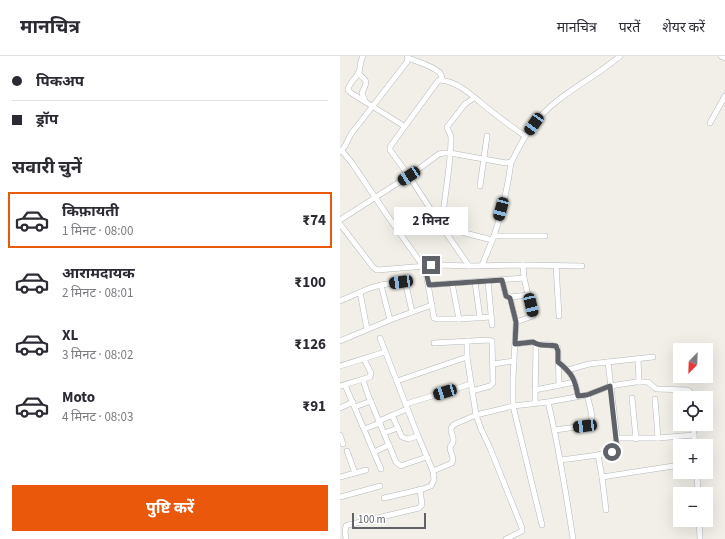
<!DOCTYPE html>
<html lang="hi">
<meta charset="utf-8">
<style>
:root{--surface:#fff;--page:#f2f2f3;--text:#2b2b33;--muted:#7c7c81;--line:#e1e1e2;--accent:#ea580c}
body{margin:0;font-family:"Source Sans 3","Noto Sans Devanagari",sans-serif;background:var(--page);color:var(--text);height:100vh;display:flex;flex-direction:column;font-size:15px;white-space:nowrap}
*{box-sizing:border-box;margin:0}
p{font-size:13px;color:var(--muted)}
.icon{flex:none;width:22px;height:22px;fill:none;stroke:currentColor;stroke-width:2;stroke-linecap:round;stroke-linejoin:round}
.map{position:relative;flex:1;overflow:hidden}
.drawer{display:flex;flex-direction:column;background:var(--surface);width:340px}
.drawer>*{flex:none}
.guide{display:grid;align-content:center;height:88px;padding:0 12px;background:var(--surface)}
.needle{width:26px;rotate:203deg}
.controls{position:absolute;left:333px;top:287px;display:grid;gap:8px}
.controls a{display:grid;place-items:center;width:40px;height:40px;border-radius:0px;background:var(--surface);box-shadow:0 4px 16px #0002;font-size:20px}
.scale{position:absolute;left:12px;bottom:10px;width:74px;box-sizing:border-box;padding-left:4px;border:2px solid #5f6368;border-top:0;font-size:11px;line-height:14px;white-space:nowrap;color:#5f6368;-webkit-text-stroke:3px #fff;paint-order:stroke}
.end{position:absolute;width:18px;height:18px;margin:-9px;border:5px solid #5f6368;background:#fff;box-shadow:0 0 0 2px #fff}
.from{border-radius:50%}
.bubble{position:absolute;height:28px;border-radius:0px;background:var(--surface);box-shadow:0 4px 16px #0002;font-size:13px;font-weight:700;line-height:28px;text-align:center}
.car{position:absolute;width:12px;height:24px;margin:-12px -6px;border-radius:5px;box-shadow:0 0 3px 1px #0007;background:linear-gradient(#222 24%,#8ab4d8 0 40%,#222 0 76%,#8ab4d8 0 86%,#222 0)}
.guide b{display:flex;align-items:center;gap:14px;height:38px;font-size:15px}
.guide b+b{border-top:1px solid var(--line)}
.guide i{width:10px;height:10px;background:var(--text)}
ul{padding:0;list-style:none}
li{display:flex;align-items:center;gap:12px;height:56px;margin:0 8px 6px;padding:0 4px;border:2px solid transparent;border-radius:0px}
li div{flex:1}
li b{display:block;font-size:15px}
li em{font-style:normal;font-weight:700}
li.active{border-color:var(--accent)}
li>.icon{width:36px;height:36px;stroke-width:1.5}
h2{padding:0 12px;font-size:18px;line-height:48px}
.action{display:flex;gap:8px;margin-top:auto;padding:8px 12px}
.action a{flex:1;height:46px;border-radius:0px;background:var(--accent);color:#fff;font-size:16px;font-weight:700;line-height:46px;text-align:center}
header{display:flex;align-items:center;gap:24px;box-sizing:border-box;height:56px;padding:0 20px;background:var(--surface);border-bottom:1px solid var(--line)}
header strong{font-size:19px}
nav{display:flex;gap:22px;margin-inline-start:auto;font-size:14px}
main{display:flex;flex:1;min-height:0}
.map>svg:first-child{display:block}
.lines{fill:none;stroke-linecap:round;stroke-linejoin:round}
.minor-casing{stroke:#b5b8bc;stroke-width:6}
.minor{stroke:#fff;stroke-width:5}
.route{stroke:#5f6368;stroke-width:5}
</style>
<header>
<strong>मानचित्र</strong>
<nav><a>मानचित्र</a><a>परतें</a><a>शेयर करें</a></nav>
</header>
<main>
<section class="drawer">
<div class="guide">
<b><i class="from"></i>पिकअप</b>
<b><i></i>ड्रॉप</b>
</div>
<h2>सवारी चुनें</h2>
<ul>
<li class="active"><svg class="icon" aria-label="car" viewBox="0 0 24 24"><path d="M5 17H2v-5l4-1 3-4h7l3 4 3 1v5h-3M9 17h6M6 11h13"/><circle cx="7" cy="17" r="2"/><circle cx="17" cy="17" r="2"/></svg><div><b>किफ़ायती</b><p>1 मिनट · 08:00</p></div><em>₹74</em></li>
<li><svg class="icon" aria-label="car" viewBox="0 0 24 24"><path d="M5 17H2v-5l4-1 3-4h7l3 4 3 1v5h-3M9 17h6M6 11h13"/><circle cx="7" cy="17" r="2"/><circle cx="17" cy="17" r="2"/></svg><div><b>आरामदायक</b><p>2 मिनट · 08:01</p></div><em>₹100</em></li>
<li><svg class="icon" aria-label="car" viewBox="0 0 24 24"><path d="M5 17H2v-5l4-1 3-4h7l3 4 3 1v5h-3M9 17h6M6 11h13"/><circle cx="7" cy="17" r="2"/><circle cx="17" cy="17" r="2"/></svg><div><b>XL</b><p>3 मिनट · 08:02</p></div><em>₹126</em></li>
<li><svg class="icon" aria-label="car" viewBox="0 0 24 24"><path d="M5 17H2v-5l4-1 3-4h7l3 4 3 1v5h-3M9 17h6M6 11h13"/><circle cx="7" cy="17" r="2"/><circle cx="17" cy="17" r="2"/></svg><div><b>Moto</b><p>4 मिनट · 08:03</p></div><em>₹91</em></li>
</ul>
<div class="action"><a>पुष्टि करें</a></div>
</section>
<div class="map">
<svg width="385" height="483" viewBox="0 0 385 483">
<rect width="100%" height="100%" fill="#f1efe8"/>
<g class="lines">
<g class="minor-casing">
<g id="minor">
<path d="M23 0C19 7 21 11 19 16 16 23 9 26 8 34L11 37 64 70"/>
<polyline points="381,0 385,2"/>
<path d="M68 2C76 5 95 11 100 17 102 20 102 21 102 23"/>
<path d="M18 17C29 27 27 25 22 37L25 45"/>
<path d="M134 42 125 48 107 71C108 75 111 78 111 82 111 97 109 112 107 127 105 141 103 156 102 171L152 184"/>
<polyline points="370,67 385,40"/>
<path d="M185 80C175 73 165 66 155 58 138 46 122 26 100 24L98 25 52 88 50 91V94L69 120 102 171 129 210 183 209 242 210"/>
<polyline points="2,95 12,107 47,159 83,210 86,217 94,262 97,263 119,263 151,261"/>
<polyline points="0,96 5,90 11,78 67,6 68,2 67,0"/>
<polyline points="140,130 147,80"/>
<path d="M0 164 69 120 99 98 104 97H110L166 107 171 106 173 103C179 91 185 79 193 69 216 39 252 24 280 0"/>
<polyline points="0,168 33,211 37,214 99,209 129,210"/>
<polyline points="154,180 205,180"/>
<path d="M142 209C146 200 150 190 154 180 162 156 168 131 171 106"/>
<polyline points="216,209 219,260"/>
<polyline points="162,224 166,240 170,241 176,266 173,322 173,350 202,469"/>
<polyline points="148,225 152,269"/>
<polyline points="135,226 140,262"/>
<polyline points="112,227 119,263"/>
<polyline points="41,229 50,264"/>
<polyline points="89,229 184,222"/>
<polyline points="20,236 27,273"/>
<polyline points="170,241 189,239"/>
<polyline points="0,245 30,232 41,229 61,226 64,226 66,229 72,256"/>
<polyline points="176,266 193,260 184,222 183,209"/>
<polyline points="40,282 78,380 93,415 94,424 91,430 83,433 44,442"/>
<polyline points="0,285 50,264 92,249"/>
<polyline points="127,285 127,301"/>
<polyline points="94,287 149,284 152,285 153,327 150,330 132,335"/>
<polyline points="175,288 193,286 196,289 195,347"/>
<path d="M196 289C203 289 212 287 218 292L219 329"/>
<polyline points="298,303 299,326"/>
<path d="M218 306C232 317 235 323 238 340"/>
<polyline points="153,308 174,305"/>
<polyline points="0,310 45,296"/>
<polyline points="228,314 249,308 268,306"/>
<polyline points="23,324 28,339 56,406 61,410 63,409 87,401"/>
<polyline points="57,325 127,301 136,359 141,373 150,392 182,472 182,475 166,483"/>
<polyline points="5,329 41,413"/>
<polyline points="0,330 30,321 31,317 24,303"/>
<polyline points="195,334 235,326"/>
<polyline points="292,342 296,383"/>
<polyline points="315,343 318,382"/>
<path d="M208 346C219 391 226 437 233 483"/>
<polyline points="66,348 131,328"/>
<polyline points="15,351 31,345"/>
<polyline points="0,352 13,346"/>
<polyline points="52,359 62,381 68,383 78,380"/>
<polyline points="39,365 67,353"/>
<polyline points="353,368 355,390"/>
<polyline points="24,373 40,367"/>
<path d="M215 374 251 369C254 360 249 348 247 339"/>
<polyline points="44,377 58,372"/>
<polyline points="0,379 3,388"/>
<polyline points="277,382 318,382 354,379"/>
<polyline points="7,395 15,417"/>
<polyline points="34,396 49,389"/>
<polyline points="258,399 262,421 340,409"/>
<polyline points="221,404 258,399 276,394 277,392 277,382 268,306 313,301"/>
<path d="M93 415 112 407C115 400 110 398 110 392 111 388 112 389 113 386 115 378 106 374 115 368L136 359 173 350 208 346 247 339 270 330 296 326H308L315 332 317 333 347 334C351 335 352 338 352 342"/>
<polyline points="357,416 358,438"/>
<polyline points="0,421 26,414"/>
<polyline points="262,421 266,454"/>
<polyline points="0,441 40,430"/>
<polyline points="359,464 360,483"/>
<polyline points="6,483 5,475 6,470 8,469 79,452 82,449 80,433"/>
</g>
</g>
<use href="#minor" class="minor"/>
</g>
<g class="lines">
<path class="route" d="M91 209 83 210 86 216 89 229 162 224 166 240 170 242 176 266 175 288 193 286C199 291 209 288 216 290L218 295V306C232 317 235 323 238 340L247 339 270 330 277 392 276 394 272 396"/>
</g>
</svg>
<div class="controls">
<a><svg class="needle" viewBox="-14 -14 28 28"><path d="M0-13l5 13h-10z" fill="#e53935"/><path d="M0 13l5-13h-10z" fill="#7c7c81"/></svg></a>
<a><svg class="icon" aria-label="locate" viewBox="0 0 24 24"><circle cx="12" cy="12" r="6"/><path d="M12 2v4M12 18v4M2 12h4M18 12h4"/></svg></a>
<a>+</a>
<a>−</a>
</div>
<div class="scale">100 m</div>
<i class="end from" style="left:272px;top:396px"></i>
<i class="end" style="left:91px;top:209px"></i>
<div class="bubble" style="left:54px;top:151px;width:74px">2 मिनट</div>
<i class="car" style="left:194px;top:68px;rotate:215deg"></i>
<i class="car" style="left:69px;top:120px;rotate:237deg"></i>
<i class="car" style="left:161px;top:153px;rotate:195deg"></i>
<i class="car" style="left:61px;top:226px;rotate:262deg"></i>
<i class="car" style="left:191px;top:249px;rotate:167deg"></i>
<i class="car" style="left:105px;top:336px;rotate:253deg"></i>
<i class="car" style="left:245px;top:370px;rotate:263deg"></i>
</div>
</main>
